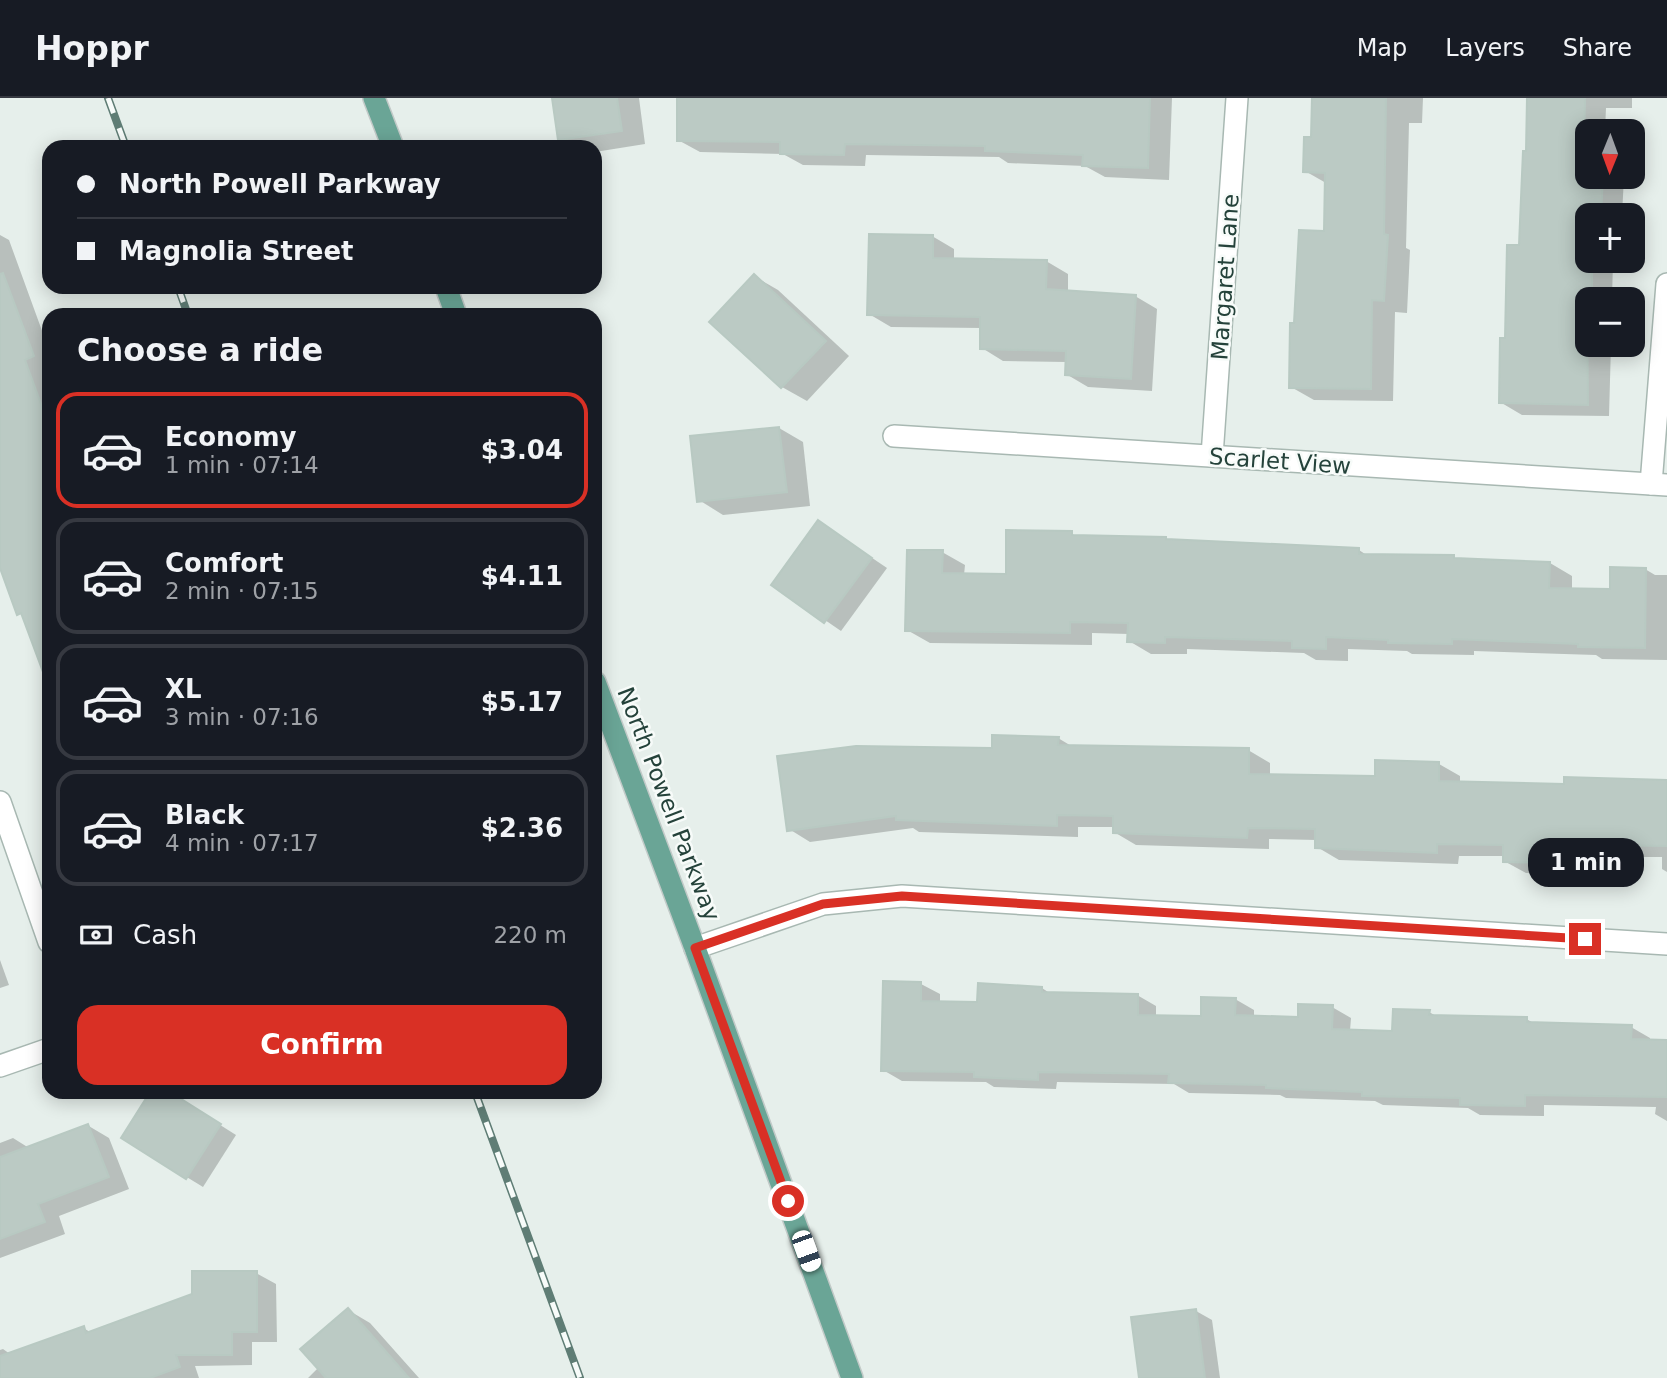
<!DOCTYPE html>
<meta charset="utf-8">
<style>
:root{--surface:#171b24;--page:#20242c;--text:#f1f3f6;--muted:#9ea1a6;--line:#363941;--accent:#d93025}
body{margin:0;font-family:"DejaVu Sans",sans-serif;background:var(--page);color:var(--text);height:100vh;display:flex;flex-direction:column;font-size:26px;white-space:nowrap}
*{box-sizing:border-box;margin:0}
p{font-size:23px;color:var(--muted)}
.icon{flex:none;width:38px;height:38px;fill:none;stroke:currentColor;stroke-width:2;stroke-linecap:round;stroke-linejoin:round}
.map{position:relative;flex:1;overflow:hidden}
.side{position:absolute;left:42px;top:210px;width:560px;height:791px;display:flex;flex-direction:column;background:var(--surface);border-radius:21px;box-shadow:0 4px 18px #0003}
.side>*{flex:none}
.banner{position:absolute;left:42px;top:42px;width:560px;height:154px;border-radius:21px;box-shadow:0 4px 18px #0003;display:grid;align-content:center;height:154px;padding:0 35px;background:var(--surface)}
.needle{width:46px;rotate:181deg}
.buttons{position:absolute;left:1575px;top:21px;display:grid;gap:14px}
.buttons a{display:grid;place-items:center;width:70px;height:70px;border-radius:14px;background:var(--surface);box-shadow:0 4px 18px #0003;font-size:35px}
.end{position:absolute;width:32px;height:32px;margin:-16px;border:9px solid #d93025;background:#fff;box-shadow:0 0 0 4px #fff}
.from{border-radius:50%}
.bubble{position:absolute;height:49px;border-radius:21px;background:var(--surface);box-shadow:0 4px 18px #0003;font-size:23px;font-weight:700;line-height:49px;text-align:center}
.car{position:absolute;width:21px;height:42px;margin:-21px -10px;border-radius:9px;box-shadow:0 0 5px 2px #0007;background:linear-gradient(#fff 24%,#345 0 40%,#fff 0 76%,#345 0 86%,#fff 0)}
.banner b{display:flex;align-items:center;gap:24px;height:66px;font-size:26px}
.banner b+b{border-top:2px solid var(--line)}
.banner i{width:18px;height:18px;background:var(--text)}
ul{padding:0;list-style:none}
li{display:flex;align-items:center;gap:21px;height:116px;margin:0 14px 10px;padding:0 21px;border:4px solid var(--line);border-radius:21px}
li div{flex:1}
li b{display:block;font-size:26px}
li em{font-style:normal;font-weight:700}
li.selected{border-color:var(--accent)}
li>.icon{width:63px;height:63px;stroke-width:1.5}
h2{padding:0 35px;font-size:32px;line-height:84px}
.pay{display:flex;align-items:center;gap:18px;height:77px;padding:0 35px;font-size:26px}
.pay p{margin-inline-start:auto}
.cta{display:flex;gap:14px;margin-top:auto;padding:14px 35px}
.cta a{flex:1;height:80px;border-radius:21px;background:var(--accent);color:#fff;font-size:28px;font-weight:700;line-height:80px;text-align:center}
header{display:flex;align-items:center;gap:42px;box-sizing:border-box;height:98px;padding:0 35px;background:var(--surface);border-bottom:2px solid var(--line)}
header strong{font-size:33px}
nav{display:flex;gap:38px;margin-inline-start:auto;font-size:24px}
.map>svg:first-child{display:block}
.shadow{fill:#0003}
.building{fill:#bbcac4;stroke:#b8c9c2;stroke-width:2}
.lines{fill:none;stroke-linecap:round;stroke-linejoin:round}
.street-casing{stroke:#a8b8b2;stroke-width:24}
.primary-casing{stroke:#c2cac8;stroke-width:24}
.street{stroke:#fff;stroke-width:21}
.primary{stroke:#6aa596;stroke-width:21}
.rail-casing{stroke:#5f7d75;stroke-width:8}
.rail{stroke:#f7fbf9;stroke-width:5;stroke-dasharray:16;stroke-linecap:butt}
.route{stroke:#d93025;stroke-width:9}
.labels{text-anchor:middle;stroke-width:5;stroke-linejoin:round;paint-order:stroke}
.street-label{font-size:23px;fill:#24423a;stroke:#f7fbf9}
</style>
<header>
<strong>Hoppr</strong>
<nav><a>Map</a><a>Layers</a><a>Share</a></nav>
</header>
<div class="map">
<svg width="1667" height="1280" viewBox="0 0 1667 1280">
<rect width="100%" height="100%" fill="#e6efeb"/>
<g class="shadow">
<polygon points="553,0 639,0 645,46 595,54 595,49 573,49 560,41"/>
<polygon points="679,0 1172,0 1169,82 1105,79 1085,68 1008,65 999,59 866,57 865,68 803,67 783,56 700,54 678,42"/>
<polygon points="1314,0 1423,0 1422,25 1409,25 1406,150 1410,152 1407,215 1395,214 1393,303 1314,302 1291,289 1296,226 1325,135 1326,85 1305,73 1313,41"/>
<polygon points="1529,0 1632,0 1632,10 1606,10 1605,33 1587,33 1587,79 1624,79 1622,117 1587,117 1587,163 1613,163 1612,201 1587,201 1587,247 1611,247 1609,318 1522,317 1500,304 1507,241 1521,149 1528,55"/>
<polygon points="0,137 9,142 49,252 49,586 24,519 19,515 0,463"/>
<polygon points="932,138 954,151 954,162 1046,163 1068,176 1068,194 1135,198 1157,211 1152,293 1088,289 1066,276 1067,264 1003,263 982,250 982,230 891,229 869,216"/>
<polygon points="754,178 778,192 849,258 807,303 782,289 712,223"/>
<polygon points="779,330 803,344 810,408 723,417 699,402"/>
<polygon points="819,424 887,470 841,533 774,487"/>
<polygon points="1071,435 1077,439 1166,440 1171,443 1359,452 1368,458 1453,459 1459,462 1550,465 1572,478 1572,492 1611,493 1645,471 1655,477 1667,477 1667,562 1602,561 1596,557 1474,553 1474,557 1412,556 1407,553 1348,551 1348,563 1316,562 1304,555 1187,551 1187,556 1151,556 1129,543 1129,536 1092,535 1092,547 930,545 907,532 942,454 965,467 964,477 1007,478"/>
<polygon points="1058,640 1073,649 1248,652 1270,665 1270,678 1376,680 1439,666 1460,678 1460,686 1566,687 1667,684 1667,774 1662,771 1662,759 1621,759 1621,779 1586,779 1582,776 1526,775 1504,763 1504,758 1459,758 1458,766 1339,762 1317,749 1317,742 1269,741 1269,751 1136,747 1114,734 1114,729 1078,729 1078,739 919,734 913,730 810,744 789,731 994,652"/>
<polygon points="0,862 9,887 0,890"/>
<polygon points="921,886 940,896 940,905 979,906 1042,890 1051,896 1137,897 1156,908 1156,919 1202,920 1235,901 1254,912 1254,919 1300,921 1332,909 1351,920 1350,933 1394,935 1429,914 1438,919 1526,921 1536,926 1631,929 1650,940 1650,943 1667,944 1667,1023 1655,1016 1656,1009 1544,1007 1544,1018 1480,1017 1468,1010 1383,1007 1375,1003 1286,1000 1280,997 1189,995 1174,986 1057,984 1056,991 994,989 986,984 902,983 883,972"/>
<polygon points="152,994 168,994 236,1037 203,1089 123,1040"/>
<polygon points="87,1027 109,1040 129,1091 59,1118 65,1136 0,1160 0,1045 13,1040 29,1050"/>
<polygon points="256,1175 276,1186 277,1244 252,1244 252,1267 195,1268 199,1280 0,1280 0,1252 3,1251 10,1256 83,1230 92,1235"/>
<polygon points="348,1212 370,1225 419,1280 308,1280 319,1269"/>
<polygon points="1196,1213 1212,1222 1220,1280 1141,1280"/>
</g>
<g class="building">
<polygon points="552,0 617,0 622,33 558,42"/>
<polygon points="677,0 1150,0 1148,70 1082,68 1083,57 985,53 985,48 845,46 844,57 780,56 780,44 677,43"/>
<polygon points="1312,0 1386,0 1384,136 1388,137 1384,203 1372,202 1371,291 1289,290 1290,225 1294,225 1299,132 1324,133 1325,75 1303,74 1304,39 1311,39"/>
<polygon points="1527,0 1585,0 1584,55 1587,55 1587,79 1603,79 1601,117 1587,117 1587,163 1592,163 1592,201 1587,201 1588,307 1499,305 1500,240 1505,240 1507,147 1519,147 1523,53 1526,53"/>
<polygon points="869,136 933,137 933,160 1047,162 1046,191 1136,197 1131,281 1065,277 1066,253 980,251 980,219 867,217"/>
<polygon points="3,175 34,258 25,262 49,328 49,582 46,582 21,515 17,517 0,470 0,176"/>
<polygon points="754,176 826,243 781,290 709,224"/>
<polygon points="779,329 787,394 697,404 690,338"/>
<polygon points="818,422 872,460 824,525 771,487"/>
<polygon points="1006,432 1072,433 1072,437 1166,439 1166,441 1359,450 1359,456 1454,457 1454,460 1550,464 1549,490 1610,491 1610,469 1646,470 1645,550 1578,549 1578,546 1452,541 1452,546 1388,545 1388,542 1326,539 1326,551 1292,550 1292,543 1165,539 1165,545 1127,544 1128,525 1070,524 1070,535 905,533 907,452 943,452 942,475 1006,476"/>
<polygon points="992,637 1059,639 1058,647 1249,650 1249,676 1375,678 1375,662 1439,664 1439,683 1564,686 1564,679 1667,682 1667,748 1600,747 1600,768 1563,767 1563,765 1503,764 1503,747 1437,746 1437,755 1315,750 1315,731 1248,730 1247,740 1113,735 1113,718 1057,717 1057,728 896,722 896,718 787,733 777,658 856,648 992,650"/>
<polygon points="883,883 921,884 921,903 977,904 978,885 1042,889 1042,894 1138,896 1138,917 1201,918 1201,899 1236,900 1235,917 1298,919 1298,906 1333,907 1332,931 1392,933 1393,911 1430,912 1429,917 1527,919 1527,924 1632,927 1631,941 1667,942 1667,999 1525,997 1525,1008 1460,1007 1460,1000 1362,998 1362,994 1266,990 1266,987 1168,985 1169,976 1038,974 1038,982 974,979 974,974 881,973"/>
<polygon points="150,994 170,994 221,1026 186,1081 121,1040"/>
<polygon points="88,1026 109,1079 38,1106 45,1124 0,1141 0,1059"/>
<polygon points="192,1173 257,1173 257,1234 232,1234 232,1257 176,1257 180,1269 150,1280 0,1280 0,1258 84,1228 86,1235 192,1196"/>
<polygon points="348,1210 409,1280 326,1280 300,1251"/>
<polygon points="1196,1211 1205,1280 1139,1280 1131,1219"/>
</g>
<g class="lines">
<g class="street-casing">
<g id="street">
<polyline points="894,338 1667,387"/>
<polyline points="1212,358 1237,0"/>
<polyline points="1651,386 1667,186"/>
<polyline points="0,704 49,844"/>
<polyline points="695,850 823,806 902,798 1667,846"/>
<polyline points="0,968 49,951"/>
</g>
</g>
<g class="primary-casing">
<g id="primary">
<polyline points="374,0 393,49"/>
<polyline points="446,189 456,217"/>
<polyline points="595,584 695,850 852,1280"/>
</g>
</g>
<use href="#street" class="street"/>
<use href="#primary" class="primary"/>
<g class="rail-casing">
<g id="rail">
<polyline points="108,0 126,49"/>
<polyline points="178,189 188,217"/>
<polyline points="475,994 580,1280"/>
</g>
</g>
<use href="#rail" class="rail"/>
</g>
<g class="lines">
<polyline class="route" points="788,1103 695,850 823,806 902,798 1585,841"/>
</g>
<g class="labels">
<g class="street-label">
<text transform="translate(1225 179) rotate(-86)" y="8">Margaret Lane</text>
<text transform="translate(1280 363) rotate(4)" y="8">Scarlet View</text>
<text transform="translate(669 706) rotate(69)" y="8">North Powell Parkway</text>
</g>
</g>
</svg>
<div class="buttons">
<a><svg class="needle" viewBox="-14 -14 28 28"><path d="M0-13l5 13h-10z" fill="#e53935"/><path d="M0 13l5-13h-10z" fill="#9ea1a6"/></svg></a>
<a>+</a>
<a>−</a>
</div>
<i class="end from" style="left:788px;top:1103px"></i>
<i class="end" style="left:1585px;top:841px"></i>
<div class="bubble" style="left:1528px;top:740px;width:116px">1 min</div>
<i class="car" style="left:806px;top:1153px;rotate:160deg"></i>
<div class="banner">
<b><i class="from"></i>North Powell Parkway</b>
<b><i></i>Magnolia Street</b>
</div>
<section class="side">
<h2>Choose a ride</h2>
<ul>
<li class="selected"><svg class="icon" aria-label="car" viewBox="0 0 24 24"><path d="M5 17H2v-5l4-1 3-4h7l3 4 3 1v5h-3M9 17h6M6 11h13"/><circle cx="7" cy="17" r="2"/><circle cx="17" cy="17" r="2"/></svg><div><b>Economy</b><p>1 min · 07:14</p></div><em>$3.04</em></li>
<li><svg class="icon" aria-label="car" viewBox="0 0 24 24"><path d="M5 17H2v-5l4-1 3-4h7l3 4 3 1v5h-3M9 17h6M6 11h13"/><circle cx="7" cy="17" r="2"/><circle cx="17" cy="17" r="2"/></svg><div><b>Comfort</b><p>2 min · 07:15</p></div><em>$4.11</em></li>
<li><svg class="icon" aria-label="car" viewBox="0 0 24 24"><path d="M5 17H2v-5l4-1 3-4h7l3 4 3 1v5h-3M9 17h6M6 11h13"/><circle cx="7" cy="17" r="2"/><circle cx="17" cy="17" r="2"/></svg><div><b>XL</b><p>3 min · 07:16</p></div><em>$5.17</em></li>
<li><svg class="icon" aria-label="car" viewBox="0 0 24 24"><path d="M5 17H2v-5l4-1 3-4h7l3 4 3 1v5h-3M9 17h6M6 11h13"/><circle cx="7" cy="17" r="2"/><circle cx="17" cy="17" r="2"/></svg><div><b>Black</b><p>4 min · 07:17</p></div><em>$2.36</em></li>
</ul>
<div class="pay"><svg class="icon" aria-label="cash" viewBox="0 0 24 24"><path d="M3 7h18v10H3z"/><circle cx="12" cy="12" r="2"/></svg>Cash<p>220 m</p></div>
<div class="cta"><a>Confirm</a></div>
</section>
</div>
